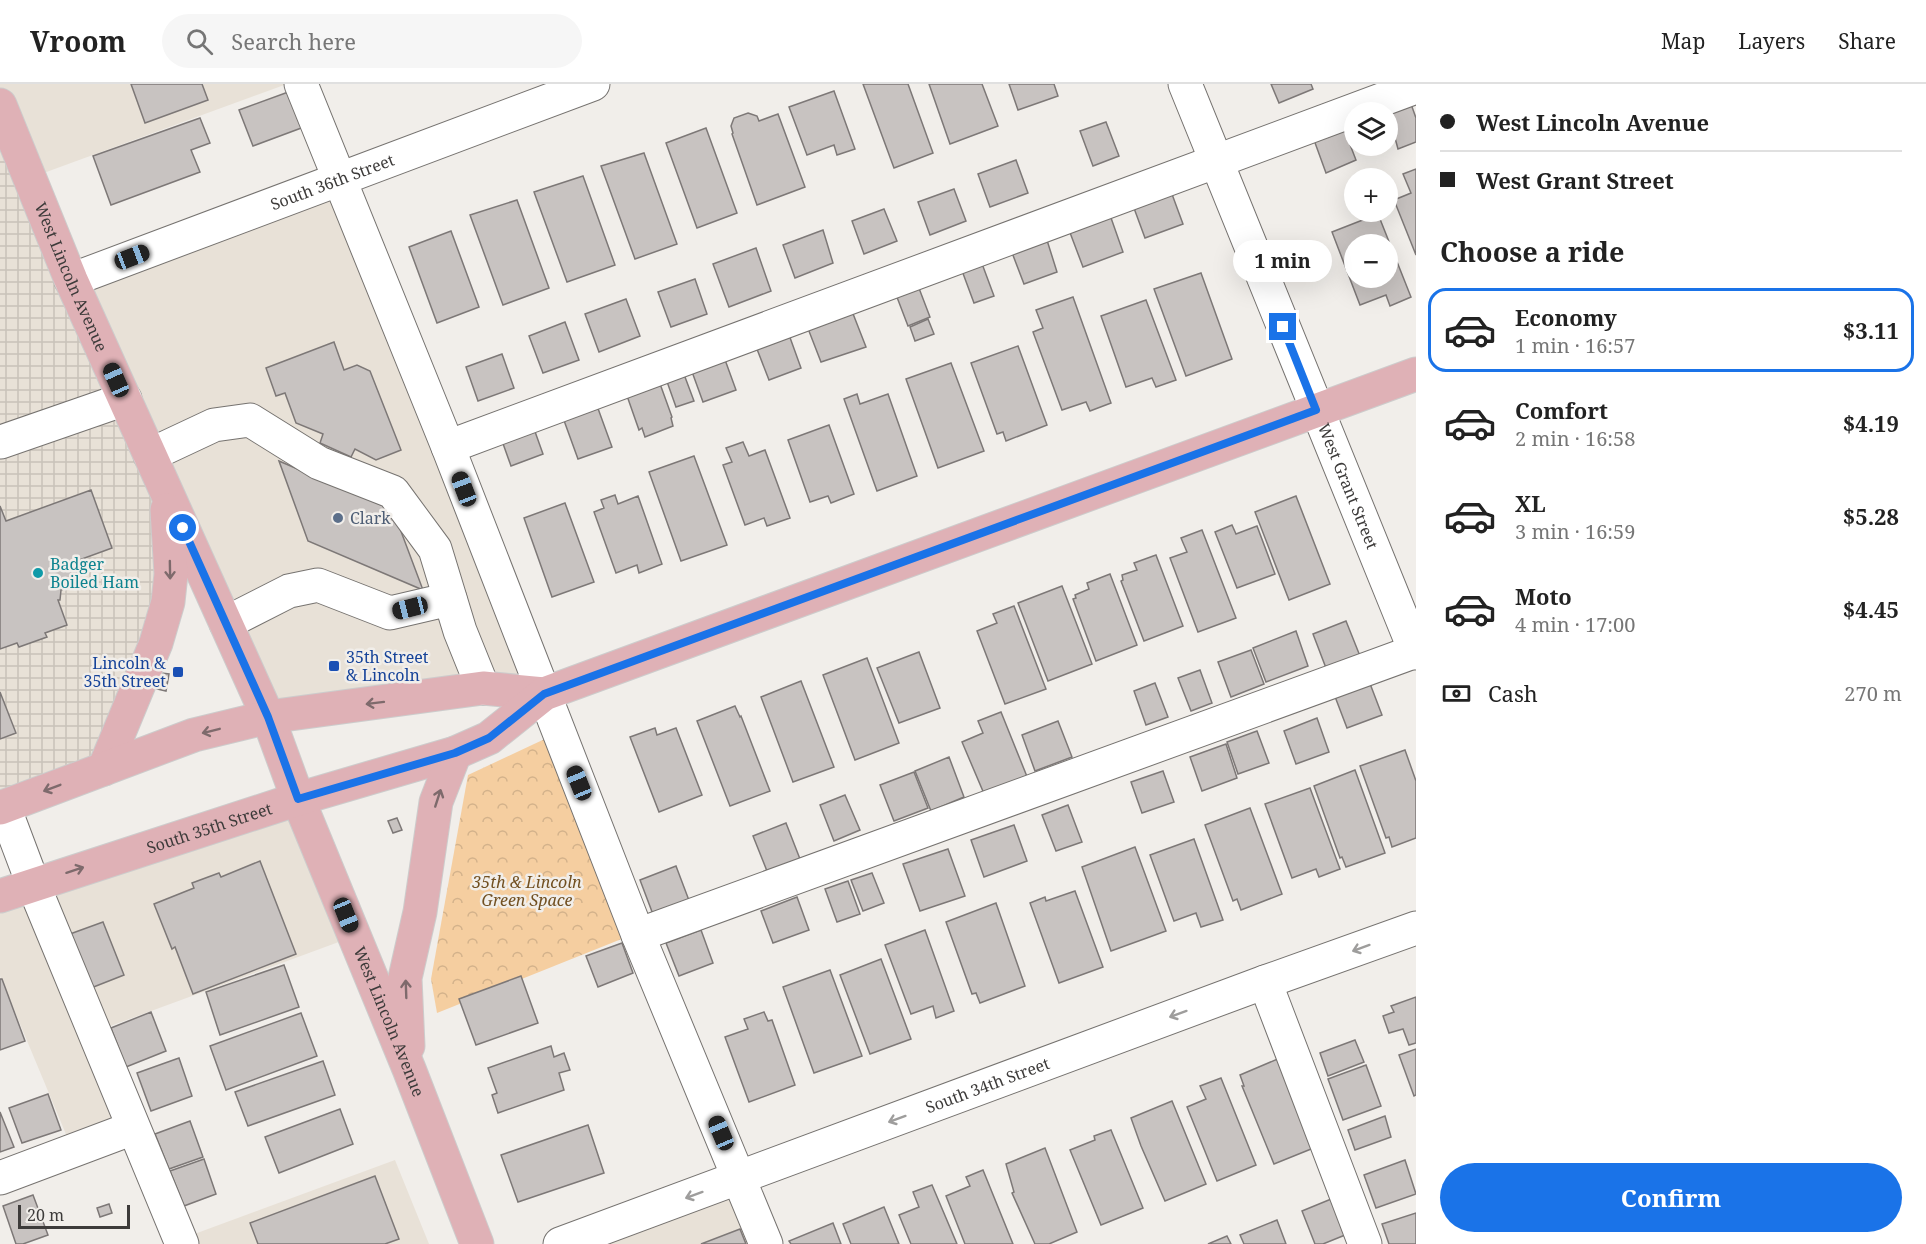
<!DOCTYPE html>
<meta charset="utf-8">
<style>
:root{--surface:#fff;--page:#f6f6f6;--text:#222;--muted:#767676;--line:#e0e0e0;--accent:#1a73e8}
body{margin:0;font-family:"Noto Serif",serif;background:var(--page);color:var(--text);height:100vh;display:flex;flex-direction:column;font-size:22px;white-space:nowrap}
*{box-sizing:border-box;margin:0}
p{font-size:20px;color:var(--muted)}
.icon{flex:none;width:33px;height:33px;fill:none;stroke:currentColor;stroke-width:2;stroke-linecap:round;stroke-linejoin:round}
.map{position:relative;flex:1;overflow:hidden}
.side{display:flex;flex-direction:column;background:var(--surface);width:510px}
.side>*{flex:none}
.banner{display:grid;align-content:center;height:132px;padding:0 24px;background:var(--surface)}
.buttons{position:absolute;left:1344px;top:18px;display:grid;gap:12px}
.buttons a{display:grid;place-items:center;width:54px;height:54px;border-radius:50%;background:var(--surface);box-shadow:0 6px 24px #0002;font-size:30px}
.scale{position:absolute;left:18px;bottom:15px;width:112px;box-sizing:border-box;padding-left:6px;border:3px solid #3d3b3a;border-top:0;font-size:16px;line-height:21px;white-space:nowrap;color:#3d3b3a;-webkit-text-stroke:4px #f1eeea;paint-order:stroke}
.end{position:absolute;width:27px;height:27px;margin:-14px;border:8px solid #1a73e8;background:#fff;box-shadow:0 0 0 3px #fff}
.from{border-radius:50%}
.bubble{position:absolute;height:42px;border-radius:21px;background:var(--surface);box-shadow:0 6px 24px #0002;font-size:20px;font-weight:700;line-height:42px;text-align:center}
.car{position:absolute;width:18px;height:36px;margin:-18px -9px;border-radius:8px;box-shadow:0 0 4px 2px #0007;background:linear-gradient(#222 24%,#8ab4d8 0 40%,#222 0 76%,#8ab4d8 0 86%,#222 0)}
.banner b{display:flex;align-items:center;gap:21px;height:57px;font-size:22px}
.banner b+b{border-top:2px solid var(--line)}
.banner i{width:15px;height:15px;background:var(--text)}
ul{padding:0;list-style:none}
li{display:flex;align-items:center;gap:18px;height:84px;margin:0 12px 9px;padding:0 12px;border:3px solid transparent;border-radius:18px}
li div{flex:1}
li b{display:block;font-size:22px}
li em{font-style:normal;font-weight:700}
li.on{border-color:var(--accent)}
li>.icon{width:54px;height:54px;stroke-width:1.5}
h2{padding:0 24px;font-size:27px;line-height:72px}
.pay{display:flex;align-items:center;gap:15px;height:66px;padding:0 24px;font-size:22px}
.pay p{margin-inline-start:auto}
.primary-button{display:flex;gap:12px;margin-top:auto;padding:12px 24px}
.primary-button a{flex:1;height:69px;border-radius:36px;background:var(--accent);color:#fff;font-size:24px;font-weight:700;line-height:69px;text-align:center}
header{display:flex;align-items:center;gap:36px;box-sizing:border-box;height:84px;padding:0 30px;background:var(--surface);border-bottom:2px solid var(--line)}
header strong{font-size:28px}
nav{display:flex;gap:33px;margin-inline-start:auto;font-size:21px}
.search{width:420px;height:54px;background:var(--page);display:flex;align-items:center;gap:15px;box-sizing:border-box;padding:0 21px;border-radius:33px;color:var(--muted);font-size:22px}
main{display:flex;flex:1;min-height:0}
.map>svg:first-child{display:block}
.built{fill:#e8e1d7}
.industrial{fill:url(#industrial-grid)}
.forest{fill:url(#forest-crowns)}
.building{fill:#c8c3c1;stroke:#7d7877;stroke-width:1.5;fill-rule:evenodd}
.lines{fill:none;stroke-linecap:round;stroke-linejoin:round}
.minor-casing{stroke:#767370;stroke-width:35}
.major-casing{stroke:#cdcccc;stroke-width:35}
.minor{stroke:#fff;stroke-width:33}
.major{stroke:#dfb1b6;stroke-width:33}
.oneway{stroke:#7e6a6c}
.oneway2{stroke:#9e9d9c}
.route{stroke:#1a73e8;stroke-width:8}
.service-dot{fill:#5c6f8a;stroke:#f1eeea;stroke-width:2}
.culture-dot{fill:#0f9aa8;stroke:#f1eeea;stroke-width:2}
.transit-dot{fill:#1a4fb4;stroke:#f1eeea;stroke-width:2}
.labels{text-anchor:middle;stroke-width:5;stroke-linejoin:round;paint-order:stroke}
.street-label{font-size:16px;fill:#3d3b3a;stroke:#f1eeea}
.service-label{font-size:16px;fill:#4e5e75;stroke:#f1eeea;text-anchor:start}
.culture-label{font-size:16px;fill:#0d838f;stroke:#f1eeea;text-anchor:start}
.transit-label{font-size:16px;fill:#164399;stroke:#f1eeea;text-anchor:start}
.park-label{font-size:16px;font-style:italic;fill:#725021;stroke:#f1eeea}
</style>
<header>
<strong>Vroom</strong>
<div class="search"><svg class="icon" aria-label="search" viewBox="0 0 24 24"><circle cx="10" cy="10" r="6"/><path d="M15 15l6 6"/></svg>Search here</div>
<nav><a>Map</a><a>Layers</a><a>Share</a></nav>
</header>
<main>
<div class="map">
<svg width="1416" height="1160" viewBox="0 0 1416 1160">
<defs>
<pattern id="industrial-grid" width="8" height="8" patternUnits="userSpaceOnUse" patternTransform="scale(1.5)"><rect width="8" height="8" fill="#e8e1d7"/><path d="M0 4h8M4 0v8" fill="none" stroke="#c8c2b9"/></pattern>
<pattern id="forest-crowns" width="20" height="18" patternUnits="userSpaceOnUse" patternTransform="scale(1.5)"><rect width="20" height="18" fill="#f5cea0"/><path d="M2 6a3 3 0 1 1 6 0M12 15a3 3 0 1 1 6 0" fill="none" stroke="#d3b28b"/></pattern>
</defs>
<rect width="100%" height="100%" fill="#f1eeea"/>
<g class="built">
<polygon points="0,0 287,0 30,94 0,21"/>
<polygon points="340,94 544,610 268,633 71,196"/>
<polygon points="298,715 355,852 94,948 133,1044 73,1067 0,892 0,812"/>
<polygon points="395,1076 429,1160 192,1160 189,1152"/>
<polygon points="739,1094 766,1160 564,1160"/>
</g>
<polygon class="industrial" points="0,21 166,406 171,490 104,685 0,724"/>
<polygon class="forest" points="549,653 629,852 437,929 431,895 468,691"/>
<g class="building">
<polygon points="131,0 202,0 208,16 145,39"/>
<polygon points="863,0 908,0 933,69 894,84"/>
<polygon points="929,0 982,0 998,42 950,60"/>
<polygon points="1009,0 1054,0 1058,12 1018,26"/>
<polygon points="1271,0 1311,0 1313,5 1279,19"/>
<polygon points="291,7 304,43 253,62 239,26"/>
<polygon points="834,7 855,65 837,71 834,61 807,71 789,23"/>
<polygon points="1411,20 1416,34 1416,58 1398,65 1388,28"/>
<polygon points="748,29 757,32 759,37 778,30 805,103 757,121 732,50 733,49 731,42 734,34"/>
<polygon points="200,34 210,59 191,66 200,88 111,121 93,72"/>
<polygon points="1106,38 1119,72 1093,82 1080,47"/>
<polygon points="706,44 737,129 697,144 666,59"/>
<polygon points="1344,45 1356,76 1326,89 1314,56"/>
<polygon points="644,69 677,160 635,175 601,82"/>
<polygon points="1016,76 1028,109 990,123 978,90"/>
<polygon points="1416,85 1416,171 1394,116 1411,109 1403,90"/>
<polygon points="583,92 615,181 567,198 534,108"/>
<polygon points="1169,102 1183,140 1145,154 1131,116"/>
<polygon points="954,105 966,137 930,151 918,118"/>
<polygon points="517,116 549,204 503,221 470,131"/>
<polygon points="884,125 897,157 864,170 852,137"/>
<path d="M1378 130 1411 213 1390 222 1386 211 1360 221 1332 148ZM1354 160H1388V194H1354Z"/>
<polygon points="1110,131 1123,168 1083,183 1069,146"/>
<polygon points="823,146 833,179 795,194 783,161"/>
<polygon points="451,147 479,223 437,239 409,163"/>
<polygon points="1046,153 1057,188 1024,200 1011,166"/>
<polygon points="756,164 771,207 729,223 713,180"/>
<polygon points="981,177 994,212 974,219 961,184"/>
<polygon points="1201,189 1232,275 1186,292 1154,205"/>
<polygon points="695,195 707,230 671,243 658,208"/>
<polygon points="917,199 930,233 908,242 895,208"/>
<polygon points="1073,213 1111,319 1090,327 1086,318 1062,326 1033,248 1043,244 1036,226"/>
<polygon points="626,215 640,252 599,268 585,230"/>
<polygon points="1146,216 1176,296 1156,303 1152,294 1126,303 1101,232"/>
<polygon points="850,222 866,263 821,278 807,242"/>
<polygon points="928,235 934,250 915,257 910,243"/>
<polygon points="565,238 579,276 543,289 529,252"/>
<polygon points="788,248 801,284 769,296 755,260"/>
<polygon points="334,258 344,286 357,281 370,287 401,366 376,376 355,365 351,373 320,359 323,350 296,339 285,309 276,312 266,284"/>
<polygon points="1018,262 1047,341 1006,357 1003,348 997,350 971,279"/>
<polygon points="502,270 514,304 478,317 466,283"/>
<polygon points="724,273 736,306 703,318 691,285"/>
<polygon points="951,279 984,367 938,384 906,295"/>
<polygon points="682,285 694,317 676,323 665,292"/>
<polygon points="659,297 672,333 671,334 673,342 645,353 642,344 639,346 626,309"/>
<polygon points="857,310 860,320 888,310 917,392 877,407 844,315"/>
<polygon points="596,319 612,363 578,375 562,331"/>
<polygon points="829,341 854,410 831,419 828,412 810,418 788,356"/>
<polygon points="533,342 543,370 511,382 501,354"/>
<polygon points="743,358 749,372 765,366 790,434 767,442 764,434 745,441 723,381 732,378 726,364"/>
<polygon points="694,372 727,461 681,477 649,388"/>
<polygon points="279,377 393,426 423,506 308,457"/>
<polygon points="91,406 112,464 79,476 75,501 61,506 60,516 58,516 67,541 45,549 47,553 19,563 17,559 0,565 0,422 6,437"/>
<polygon points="615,411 618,420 638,412 662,480 639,489 637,481 616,489 594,428 604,424 601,416"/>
<polygon points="1296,412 1330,500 1289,516 1255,428"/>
<polygon points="565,419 594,498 552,513 524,434"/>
<polygon points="1232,441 1236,450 1257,442 1275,490 1237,504 1215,448"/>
<polygon points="1202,446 1236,534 1198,548 1170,474 1187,468 1181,454"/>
<polygon points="1156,471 1183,542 1144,557 1121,497 1123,496 1122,491 1137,486 1134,479"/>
<polygon points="1110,490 1137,561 1096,577 1073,515 1076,514 1075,511 1089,505 1087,499"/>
<polygon points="1062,502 1092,580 1048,597 1018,519"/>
<polygon points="1014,522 1046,605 1005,620 977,547 997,539 993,530"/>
<polygon points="1346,537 1360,572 1326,584 1313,550"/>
<polygon points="1296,547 1308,582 1266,598 1253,564"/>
<polygon points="1251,566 1264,600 1231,613 1218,578"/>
<polygon points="919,568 940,624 899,639 877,584"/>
<polygon points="867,574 899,659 855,676 823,591"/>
<polygon points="1200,586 1212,619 1191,627 1178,594"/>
<polygon points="161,589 169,590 166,607 157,605"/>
<polygon points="801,597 834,683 793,698 761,613"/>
<polygon points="1369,597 1382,631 1347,644 1334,610"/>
<polygon points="1155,599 1168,633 1146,641 1134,607"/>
<polygon points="0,608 16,649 0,655"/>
<polygon points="735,622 740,633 741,632 770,707 730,722 697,637"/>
<polygon points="1001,628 1028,695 985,712 962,658 983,649 978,637"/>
<polygon points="1317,634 1329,668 1296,680 1284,647"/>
<polygon points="1058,637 1072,673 1035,687 1022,651"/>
<polygon points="655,644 657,651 676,644 702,711 659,728 630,653"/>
<polygon points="1257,647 1269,679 1238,690 1227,658"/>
<polygon points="1226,660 1237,694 1202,707 1190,673"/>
<polygon points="1405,666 1416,697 1416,754 1392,763 1389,753 1386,754 1360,682"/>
<polygon points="949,673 964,713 931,727 915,687"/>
<polygon points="1355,686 1385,769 1346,783 1342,773 1340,774 1314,702"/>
<polygon points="1163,687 1174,718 1142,729 1131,698"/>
<polygon points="914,688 928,724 894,737 880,701"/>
<polygon points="1310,704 1340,785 1319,793 1316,785 1292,794 1265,720"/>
<polygon points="845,711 860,746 834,757 820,721"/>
<polygon points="1068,721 1082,758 1056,767 1042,731"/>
<polygon points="1250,724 1282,810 1241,826 1237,815 1233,817 1205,741"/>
<polygon points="397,734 402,746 393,749 388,737"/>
<polygon points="786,739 800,775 767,787 753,752"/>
<polygon points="1014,741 1027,777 984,793 971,756"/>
<polygon points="1194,755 1223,836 1201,843 1196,829 1174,837 1150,771"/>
<polygon points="1135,763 1166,847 1111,867 1082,783"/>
<polygon points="948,765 965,812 920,827 903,780"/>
<polygon points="260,777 296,870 193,910 175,863 172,865 154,820 194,804 192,799 219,789 221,793"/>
<polygon points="676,782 690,819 654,833 640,796"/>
<polygon points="872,789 884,819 863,827 851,796"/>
<polygon points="848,797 860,830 837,838 825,805"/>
<polygon points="1075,807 1103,883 1059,899 1030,819 1045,813 1046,817"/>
<polygon points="797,813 809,846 773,859 761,827"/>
<polygon points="996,819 1025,902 980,919 976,909 972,910 946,838"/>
<polygon points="103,838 124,891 91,904 70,850"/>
<polygon points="701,846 713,879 679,892 666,859"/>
<polygon points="925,846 954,927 936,934 933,922 911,930 885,861"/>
<polygon points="622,859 633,889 598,903 586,872"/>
<polygon points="881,875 911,955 870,970 840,891"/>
<polygon points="284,881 299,923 220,951 206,908"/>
<polygon points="830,886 862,972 814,989 783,903"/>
<polygon points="521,892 538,939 476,961 459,915"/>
<polygon points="0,895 2,895 25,957 0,966"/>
<polygon points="1416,913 1416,959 1409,961 1403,945 1389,949 1383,932 1394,928 1391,922"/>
<polygon points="151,928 166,967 126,983 111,944"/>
<polygon points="764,928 768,937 772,936 795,1001 749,1018 725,953 748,945 744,935"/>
<polygon points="301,929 317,972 226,1006 210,962"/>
<polygon points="1355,956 1364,978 1328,992 1320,969"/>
<polygon points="551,962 554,973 564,969 570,986 559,989 564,1006 498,1029 492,1011 497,1009 488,984"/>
<polygon points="1416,965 1416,1011 1414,1012 1399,971"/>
<polygon points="179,974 192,1012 151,1027 137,989"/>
<polygon points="1280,974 1316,1063 1274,1080 1242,1002 1244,1002 1240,991"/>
<polygon points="323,977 335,1011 248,1042 235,1008"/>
<polygon points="1366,981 1381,1022 1343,1036 1328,995"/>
<polygon points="1221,994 1256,1081 1217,1097 1187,1023 1206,1015 1200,1002"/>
<polygon points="48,1010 61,1046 22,1059 9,1024"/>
<polygon points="1172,1017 1206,1100 1165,1117 1141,1062 1131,1034"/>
<polygon points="340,1025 353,1060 279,1089 265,1053"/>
<polygon points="0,1028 14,1063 0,1068"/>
<polygon points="1385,1032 1391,1053 1355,1066 1348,1046"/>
<polygon points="190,1037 203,1073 169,1085 155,1050"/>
<polygon points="588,1041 604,1089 518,1118 501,1071"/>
<polygon points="1111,1046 1143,1124 1101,1141 1070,1066 1095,1056 1094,1052"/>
<polygon points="1045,1064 1077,1148 1049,1160 1035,1160 1012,1109 1014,1108 1006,1080"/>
<polygon points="204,1075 216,1110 184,1122 170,1087"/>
<polygon points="1405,1076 1416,1110 1376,1124 1364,1091"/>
<polygon points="983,1086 1013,1160 965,1160 946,1112 970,1102 966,1093"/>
<polygon points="375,1092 399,1155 385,1160 258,1160 250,1139"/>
<polygon points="932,1101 957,1160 911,1160 899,1131 919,1123 913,1108"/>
<polygon points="33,1111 48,1151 23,1160 16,1160 3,1122"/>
<polygon points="1336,1113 1350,1149 1323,1160 1315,1160 1302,1127"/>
<polygon points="109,1120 112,1129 100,1133 97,1124"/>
<polygon points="884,1123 899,1160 851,1160 843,1140"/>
<polygon points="1416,1129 1416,1160 1389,1160 1382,1140"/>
<polygon points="1277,1136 1286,1160 1244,1160 1240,1151"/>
<polygon points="833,1139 841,1160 791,1160 789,1157"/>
<polygon points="740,1145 746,1160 701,1160"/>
<polygon points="1227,1152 1231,1160 1208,1160"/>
</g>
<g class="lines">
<g class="minor-casing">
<g id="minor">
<polyline points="301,0 448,363 638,851 766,1160"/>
<path id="s1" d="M1185 0 1416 569"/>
<path id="s2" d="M71 196 593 0"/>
<polyline points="1,358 125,315"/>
<polyline points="448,363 1416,3"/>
<polyline points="150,371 214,341 250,336 319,379 393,408 435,465 460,547 483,604"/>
<polyline points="226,539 289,507 318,501 390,529 450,515"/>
<polyline points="4,723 33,800 182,1160"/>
<polyline points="638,851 1416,567"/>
<polyline points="1265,898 1365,1160"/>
<polyline points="0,1094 133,1044"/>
<path id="s3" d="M560 1160 1265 898 1416 844"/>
</g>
</g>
<g class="major-casing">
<g id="major">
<path id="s4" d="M0 21 71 196 268 633 298 715 409 985 477 1160"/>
<polyline points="104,685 156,559 168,518 171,490 167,426"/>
<polyline points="0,724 194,651 268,633 483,604 544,610"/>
<path id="s5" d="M0 812 298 715 455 669 489 654 544 610 1416 290"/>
<polyline points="408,962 405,894 420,828 436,718 455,669"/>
</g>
</g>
<use href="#minor" class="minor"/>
<use href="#major" class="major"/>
</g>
<defs><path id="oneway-shaft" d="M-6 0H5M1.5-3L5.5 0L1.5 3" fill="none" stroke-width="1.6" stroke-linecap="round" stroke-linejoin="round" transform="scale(1.5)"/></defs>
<g class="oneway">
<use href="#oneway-shaft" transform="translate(170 486) rotate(89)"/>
<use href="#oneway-shaft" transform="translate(375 619) rotate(173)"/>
<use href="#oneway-shaft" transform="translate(211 647) rotate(166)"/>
<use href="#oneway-shaft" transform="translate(52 704) rotate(159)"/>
<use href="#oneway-shaft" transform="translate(438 714) rotate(-72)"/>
<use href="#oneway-shaft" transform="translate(75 786) rotate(-18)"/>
<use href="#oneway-shaft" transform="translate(406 905) rotate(-92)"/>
</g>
<g class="oneway2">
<use href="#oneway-shaft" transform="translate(1361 864) rotate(160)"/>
<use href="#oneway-shaft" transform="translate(1178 930) rotate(160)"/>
<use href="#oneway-shaft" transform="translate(897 1035) rotate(160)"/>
<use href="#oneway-shaft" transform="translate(694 1111) rotate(160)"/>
</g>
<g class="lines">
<polyline class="route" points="183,444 268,633 298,715 455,669 489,654 544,610 1316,326 1283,243"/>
</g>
<circle class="service-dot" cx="338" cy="434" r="6"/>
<circle class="culture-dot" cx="38" cy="489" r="6"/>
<g class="transit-dot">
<rect x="328" y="576" width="12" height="12" rx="3"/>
<rect x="172" y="582" width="12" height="12" rx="3"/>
</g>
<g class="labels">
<g class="street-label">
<text dy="6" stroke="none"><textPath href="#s2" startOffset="279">South 36th Street</textPath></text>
<text dy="6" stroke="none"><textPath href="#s4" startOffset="186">West Lincoln Avenue</textPath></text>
<text dy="6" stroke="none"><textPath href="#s1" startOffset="434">West Grant Street</textPath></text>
<text dy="6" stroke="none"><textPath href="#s5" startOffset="220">South 35th Street</textPath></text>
<text dy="6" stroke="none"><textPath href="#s4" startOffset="996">West Lincoln Avenue</textPath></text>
<text dy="6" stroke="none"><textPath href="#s3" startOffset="456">South 34th Street</textPath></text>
</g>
<g class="service-label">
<text x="350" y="440">Clark</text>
</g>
<g class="culture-label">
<text x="50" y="486">Badger<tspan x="50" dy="18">Boiled Ham</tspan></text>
</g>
<g class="transit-label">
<text x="346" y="579">35th Street<tspan x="346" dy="18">&amp; Lincoln</tspan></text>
<text x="166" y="585" text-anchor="end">Lincoln &amp;<tspan x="166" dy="18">35th Street</tspan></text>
</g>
<g class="park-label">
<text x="527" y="804">35th &amp; Lincoln<tspan x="527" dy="18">Green Space</tspan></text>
</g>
</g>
</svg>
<div class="buttons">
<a><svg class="icon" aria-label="layers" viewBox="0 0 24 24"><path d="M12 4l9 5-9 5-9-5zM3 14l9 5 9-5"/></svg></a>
<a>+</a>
<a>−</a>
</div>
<div class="scale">20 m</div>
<i class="end from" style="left:183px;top:444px"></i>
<i class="end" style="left:1283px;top:243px"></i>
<div class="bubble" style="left:1233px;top:156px;width:99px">1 min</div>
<i class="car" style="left:132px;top:173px;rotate:69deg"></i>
<i class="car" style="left:116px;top:296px;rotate:336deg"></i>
<i class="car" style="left:464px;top:405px;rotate:339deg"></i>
<i class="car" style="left:410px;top:524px;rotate:256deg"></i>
<i class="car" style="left:579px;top:699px;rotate:338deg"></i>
<i class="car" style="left:346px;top:831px;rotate:158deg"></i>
<i class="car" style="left:721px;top:1049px;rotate:337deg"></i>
</div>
<section class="side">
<div class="banner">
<b><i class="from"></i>West Lincoln Avenue</b>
<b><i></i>West Grant Street</b>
</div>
<h2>Choose a ride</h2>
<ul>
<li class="on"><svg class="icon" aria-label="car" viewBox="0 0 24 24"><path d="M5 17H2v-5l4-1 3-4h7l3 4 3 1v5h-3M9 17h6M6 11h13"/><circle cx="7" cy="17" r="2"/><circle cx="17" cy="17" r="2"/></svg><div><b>Economy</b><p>1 min · 16:57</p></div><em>$3.11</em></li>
<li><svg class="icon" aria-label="car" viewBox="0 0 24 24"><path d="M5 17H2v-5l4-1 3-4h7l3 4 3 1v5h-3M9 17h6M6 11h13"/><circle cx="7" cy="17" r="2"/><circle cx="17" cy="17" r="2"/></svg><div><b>Comfort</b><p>2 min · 16:58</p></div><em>$4.19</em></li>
<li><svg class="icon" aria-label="car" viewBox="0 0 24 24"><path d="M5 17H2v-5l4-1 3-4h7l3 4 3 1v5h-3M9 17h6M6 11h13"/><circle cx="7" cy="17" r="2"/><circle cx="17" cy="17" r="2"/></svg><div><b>XL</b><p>3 min · 16:59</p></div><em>$5.28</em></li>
<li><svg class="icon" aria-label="car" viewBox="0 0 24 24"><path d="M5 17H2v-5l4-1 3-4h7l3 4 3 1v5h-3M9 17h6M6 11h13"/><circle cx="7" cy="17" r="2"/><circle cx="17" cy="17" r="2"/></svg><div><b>Moto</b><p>4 min · 17:00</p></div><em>$4.45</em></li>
</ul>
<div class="pay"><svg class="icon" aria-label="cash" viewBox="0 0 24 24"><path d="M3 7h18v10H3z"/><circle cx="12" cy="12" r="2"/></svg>Cash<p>270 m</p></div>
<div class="primary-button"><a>Confirm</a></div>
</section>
</main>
